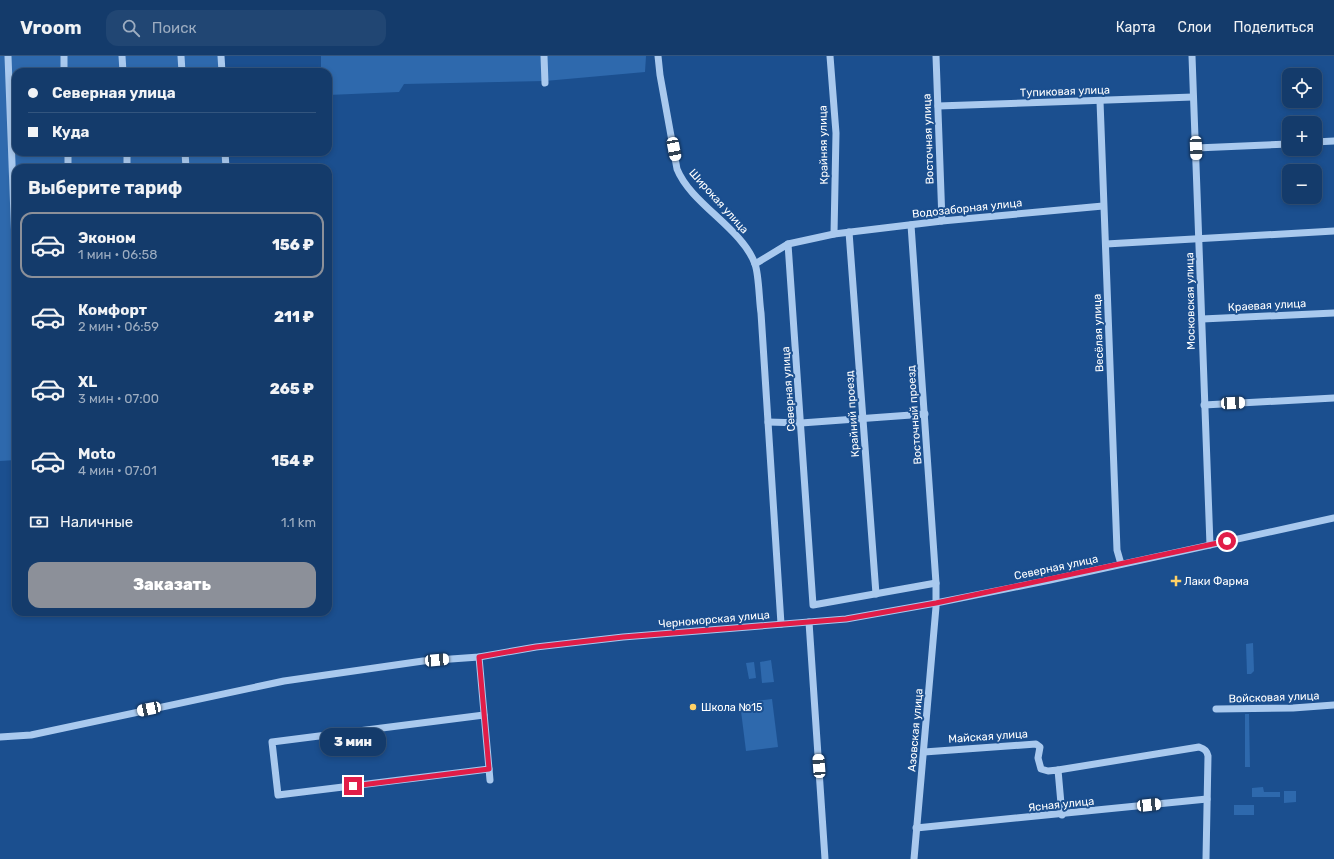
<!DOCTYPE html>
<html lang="ru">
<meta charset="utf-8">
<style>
:root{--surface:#143b6b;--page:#214673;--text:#f1f3f6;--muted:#9dadc1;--line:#33557e;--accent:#8c9099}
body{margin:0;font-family:Rubik,sans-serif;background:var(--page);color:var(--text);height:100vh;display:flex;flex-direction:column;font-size:15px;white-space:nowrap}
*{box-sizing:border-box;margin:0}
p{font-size:13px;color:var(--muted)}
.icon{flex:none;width:22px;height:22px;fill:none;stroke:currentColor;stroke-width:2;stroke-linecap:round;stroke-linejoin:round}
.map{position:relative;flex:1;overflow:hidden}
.drawer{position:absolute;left:12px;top:108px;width:320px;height:452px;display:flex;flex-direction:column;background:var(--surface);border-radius:12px;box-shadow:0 2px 6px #0003,0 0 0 1px var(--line)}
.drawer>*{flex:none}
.banner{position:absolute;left:12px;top:12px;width:320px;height:88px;border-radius:12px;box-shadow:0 2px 6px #0003,0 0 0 1px var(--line);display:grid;align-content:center;height:88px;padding:0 16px;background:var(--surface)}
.controls{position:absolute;left:1282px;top:12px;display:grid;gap:8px}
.controls a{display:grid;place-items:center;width:40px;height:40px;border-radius:8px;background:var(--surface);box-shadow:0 2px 6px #0003,0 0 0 1px var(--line);font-size:20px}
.end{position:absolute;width:18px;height:18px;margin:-9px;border:5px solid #e11d48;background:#fff;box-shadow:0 0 0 2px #fff}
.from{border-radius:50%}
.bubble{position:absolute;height:28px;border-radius:12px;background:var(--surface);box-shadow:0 2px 6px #0003,0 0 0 1px var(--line);font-size:13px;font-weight:800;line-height:28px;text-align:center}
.car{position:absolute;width:12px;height:24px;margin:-12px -6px;border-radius:5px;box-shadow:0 0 3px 1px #0007;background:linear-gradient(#fff 24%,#345 0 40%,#fff 0 76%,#345 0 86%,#fff 0)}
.banner b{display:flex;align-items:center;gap:14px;height:38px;font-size:15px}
.banner b+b{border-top:1px solid var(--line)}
.banner i{width:10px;height:10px;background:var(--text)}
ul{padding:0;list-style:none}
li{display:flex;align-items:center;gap:12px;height:66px;margin:0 8px 6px;padding:0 8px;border:2px solid transparent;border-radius:12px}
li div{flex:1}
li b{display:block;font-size:15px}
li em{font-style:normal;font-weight:800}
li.selected{border-color:var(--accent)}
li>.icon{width:36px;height:36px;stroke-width:1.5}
h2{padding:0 16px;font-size:18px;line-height:48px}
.pay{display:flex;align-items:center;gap:10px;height:44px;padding:0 16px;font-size:15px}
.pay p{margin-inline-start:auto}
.action{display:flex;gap:8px;margin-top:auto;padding:8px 16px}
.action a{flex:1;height:46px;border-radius:12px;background:var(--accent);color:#fff;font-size:16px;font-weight:800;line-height:46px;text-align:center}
header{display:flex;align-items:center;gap:24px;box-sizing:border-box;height:56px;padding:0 20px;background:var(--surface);border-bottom:1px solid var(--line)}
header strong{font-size:19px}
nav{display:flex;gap:22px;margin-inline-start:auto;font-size:14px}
.search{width:280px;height:36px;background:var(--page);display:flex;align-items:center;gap:10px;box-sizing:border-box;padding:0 14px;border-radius:12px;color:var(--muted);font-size:15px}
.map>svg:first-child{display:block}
.green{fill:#2e69ad}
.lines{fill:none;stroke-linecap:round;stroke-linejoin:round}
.minor{stroke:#a9c9ee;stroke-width:7}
.route{stroke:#e11d48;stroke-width:5}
.poi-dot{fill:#ffd166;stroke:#1b4f8f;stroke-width:1.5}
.labels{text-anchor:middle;stroke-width:4;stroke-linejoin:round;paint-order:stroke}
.street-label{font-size:11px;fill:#fff;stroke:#1b4f8f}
.poi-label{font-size:11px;fill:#fff;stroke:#1b4f8f;text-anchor:start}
</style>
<header>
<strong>Vroom</strong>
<div class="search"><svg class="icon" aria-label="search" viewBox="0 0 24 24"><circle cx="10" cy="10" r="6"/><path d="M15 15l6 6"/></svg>Поиск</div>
<nav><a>Карта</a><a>Слои</a><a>Поделиться</a></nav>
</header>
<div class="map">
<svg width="1334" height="803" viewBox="0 0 1334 803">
<rect width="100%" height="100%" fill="#1b4f8f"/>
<g class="green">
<polygon points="0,0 222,0 223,16 16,16 16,96 228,96 229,112 16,112 16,404 0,405"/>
<polygon points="321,0 646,0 645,16 545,25 404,28 399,36 328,39 328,16 321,16"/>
<polygon points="1253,587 1254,615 1251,618 1247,618 1246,588"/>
<polygon points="771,604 774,626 762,627 760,606"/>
<polygon points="754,606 756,622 749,623 746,607"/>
<polygon points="772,643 778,691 746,695 740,647"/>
<polygon points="1245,658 1249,658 1250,711 1245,711"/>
<polygon points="1263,731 1264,736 1280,736 1280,741 1252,741 1252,732"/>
<polygon points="1284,735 1296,735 1296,746 1284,747"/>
<rect x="1234" y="749" width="20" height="10"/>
</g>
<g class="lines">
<g class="minor">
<polyline points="8,0 16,214"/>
<polyline points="64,0 64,16"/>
<polyline points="122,0 123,16"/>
<polyline points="181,0 182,16"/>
<polyline points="221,0 222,16"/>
<polyline points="544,0 545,27"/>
<path d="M658 0 660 19 677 113C691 148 742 172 755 208 759 219 759 244 761 257L781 568"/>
<polyline points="830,0 836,77 834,178"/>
<polyline points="936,0 942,165"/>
<polyline points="1192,0 1210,489"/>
<polyline points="1100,45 1117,494 1121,508"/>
<polyline points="938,50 1193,41"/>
<polyline points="1315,86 1334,85"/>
<polyline points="1196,92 1289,88"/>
<polyline points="68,96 68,112"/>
<polyline points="127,96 127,112"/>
<polyline points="185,96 186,112"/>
<polyline points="225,96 226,112"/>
<polyline points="911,169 936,527 936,551 914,803"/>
<polyline points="849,176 876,538"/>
<polyline points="788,188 813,549 936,527"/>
<polyline points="1106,188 1334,175"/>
<polyline points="755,208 788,188 834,178 942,165 1103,150"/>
<polyline points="1202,263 1334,257"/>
<polyline points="1204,349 1334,342"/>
<polyline points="768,366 801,367 925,358"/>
<polyline points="809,566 825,803"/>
<polyline points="479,601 490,724"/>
<polyline points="1216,653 1293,652 1334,649"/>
<polyline points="484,659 272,686 278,739 489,713"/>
<polyline points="0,681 31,679 284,625 423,605 479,601 536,591 623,581 846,563 936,547 1050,524 1334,462"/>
<polyline points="924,696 1036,688 1040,691 1038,702 1041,713 1048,715 1058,714 1062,759"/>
<path d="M1058 714 1199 691C1205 693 1207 695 1208 700L1206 803"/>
<polyline points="916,772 1207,743"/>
</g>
</g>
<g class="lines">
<polyline class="route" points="353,730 489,713 479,601 536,591 623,581 846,563 936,547 1227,485"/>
</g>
<g class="poi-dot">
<path d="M1174 519h4v4h4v4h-4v4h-4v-4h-4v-4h4z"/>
<circle cx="693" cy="651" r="4"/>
</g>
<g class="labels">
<g class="street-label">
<text transform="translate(1065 35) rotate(-2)" y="4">Тупиковая улица</text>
<text transform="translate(928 83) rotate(-92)" y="4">Восточная улица</text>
<text transform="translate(823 89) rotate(-91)" y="4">Крайняя улица</text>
<text transform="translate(719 145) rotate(48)" y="4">Широкая улица</text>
<text transform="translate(967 152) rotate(-6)" y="4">Водозаборная улица</text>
<text transform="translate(1190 245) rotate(-91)" y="4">Московская улица</text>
<text transform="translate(1267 249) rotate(-3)" y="4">Краевая улица</text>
<text transform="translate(1098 277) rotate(-92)" y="4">Весёлая улица</text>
<text transform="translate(788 333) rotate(-94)" y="4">Северная улица</text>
<text transform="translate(852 358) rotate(-94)" y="4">Крайний проезд</text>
<text transform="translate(914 359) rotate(-94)" y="4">Восточный проезд</text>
<text transform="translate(1056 511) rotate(-12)" y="4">Северная улица</text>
<text transform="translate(714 563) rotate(-5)" y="4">Черноморская улица</text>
<text transform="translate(1274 641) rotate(-2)" y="4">Войсковая улица</text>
<text transform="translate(915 674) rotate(-85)" y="4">Азовская улица</text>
<text transform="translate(988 680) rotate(-4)" y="4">Майская улица</text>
<text transform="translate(1061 748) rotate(-6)" y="4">Ясная улица</text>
</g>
<g class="poi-label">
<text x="1184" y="529">Лаки Фарма</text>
<text x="701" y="655">Школа №15</text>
</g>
</g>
</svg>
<div class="controls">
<a><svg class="icon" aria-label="locate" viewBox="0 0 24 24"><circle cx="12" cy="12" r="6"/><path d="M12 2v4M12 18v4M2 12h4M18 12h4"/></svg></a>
<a>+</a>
<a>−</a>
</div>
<i class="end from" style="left:1227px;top:485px"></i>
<i class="end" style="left:353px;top:730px"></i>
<div class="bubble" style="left:320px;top:672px;width:66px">3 мин</div>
<i class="car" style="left:1196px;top:92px;rotate:178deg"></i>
<i class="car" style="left:674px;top:93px;rotate:169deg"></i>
<i class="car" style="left:1233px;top:347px;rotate:87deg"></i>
<i class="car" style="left:437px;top:604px;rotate:85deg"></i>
<i class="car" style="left:149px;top:653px;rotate:258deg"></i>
<i class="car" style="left:819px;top:710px;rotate:356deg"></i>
<i class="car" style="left:1149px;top:749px;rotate:84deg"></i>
<div class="banner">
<b><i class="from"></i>Северная улица</b>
<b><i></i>Куда</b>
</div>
<section class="drawer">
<h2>Выберите тариф</h2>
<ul>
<li class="selected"><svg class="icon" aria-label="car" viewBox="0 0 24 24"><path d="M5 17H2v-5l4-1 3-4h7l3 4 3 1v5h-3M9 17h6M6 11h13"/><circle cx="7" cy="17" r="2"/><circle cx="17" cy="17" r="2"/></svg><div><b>Эконом</b><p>1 мин · 06:58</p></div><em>156 ₽</em></li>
<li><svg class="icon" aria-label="car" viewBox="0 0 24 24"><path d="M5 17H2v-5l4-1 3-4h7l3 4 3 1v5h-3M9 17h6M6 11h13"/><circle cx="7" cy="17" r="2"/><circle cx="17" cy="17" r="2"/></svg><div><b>Комфорт</b><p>2 мин · 06:59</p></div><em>211 ₽</em></li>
<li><svg class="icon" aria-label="car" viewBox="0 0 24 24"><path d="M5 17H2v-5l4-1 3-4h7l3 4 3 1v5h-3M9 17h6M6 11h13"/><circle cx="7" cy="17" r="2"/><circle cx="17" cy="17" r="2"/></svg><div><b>XL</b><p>3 мин · 07:00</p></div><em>265 ₽</em></li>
<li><svg class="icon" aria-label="car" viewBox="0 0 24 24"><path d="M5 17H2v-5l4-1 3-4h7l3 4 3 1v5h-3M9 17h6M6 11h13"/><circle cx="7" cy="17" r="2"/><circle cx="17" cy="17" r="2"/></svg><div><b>Moto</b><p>4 мин · 07:01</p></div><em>154 ₽</em></li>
</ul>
<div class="pay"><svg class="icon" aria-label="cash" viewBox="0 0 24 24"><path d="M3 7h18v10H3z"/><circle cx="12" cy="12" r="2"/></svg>Наличные<p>1.1 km</p></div>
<div class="action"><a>Заказать</a></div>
</section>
</div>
